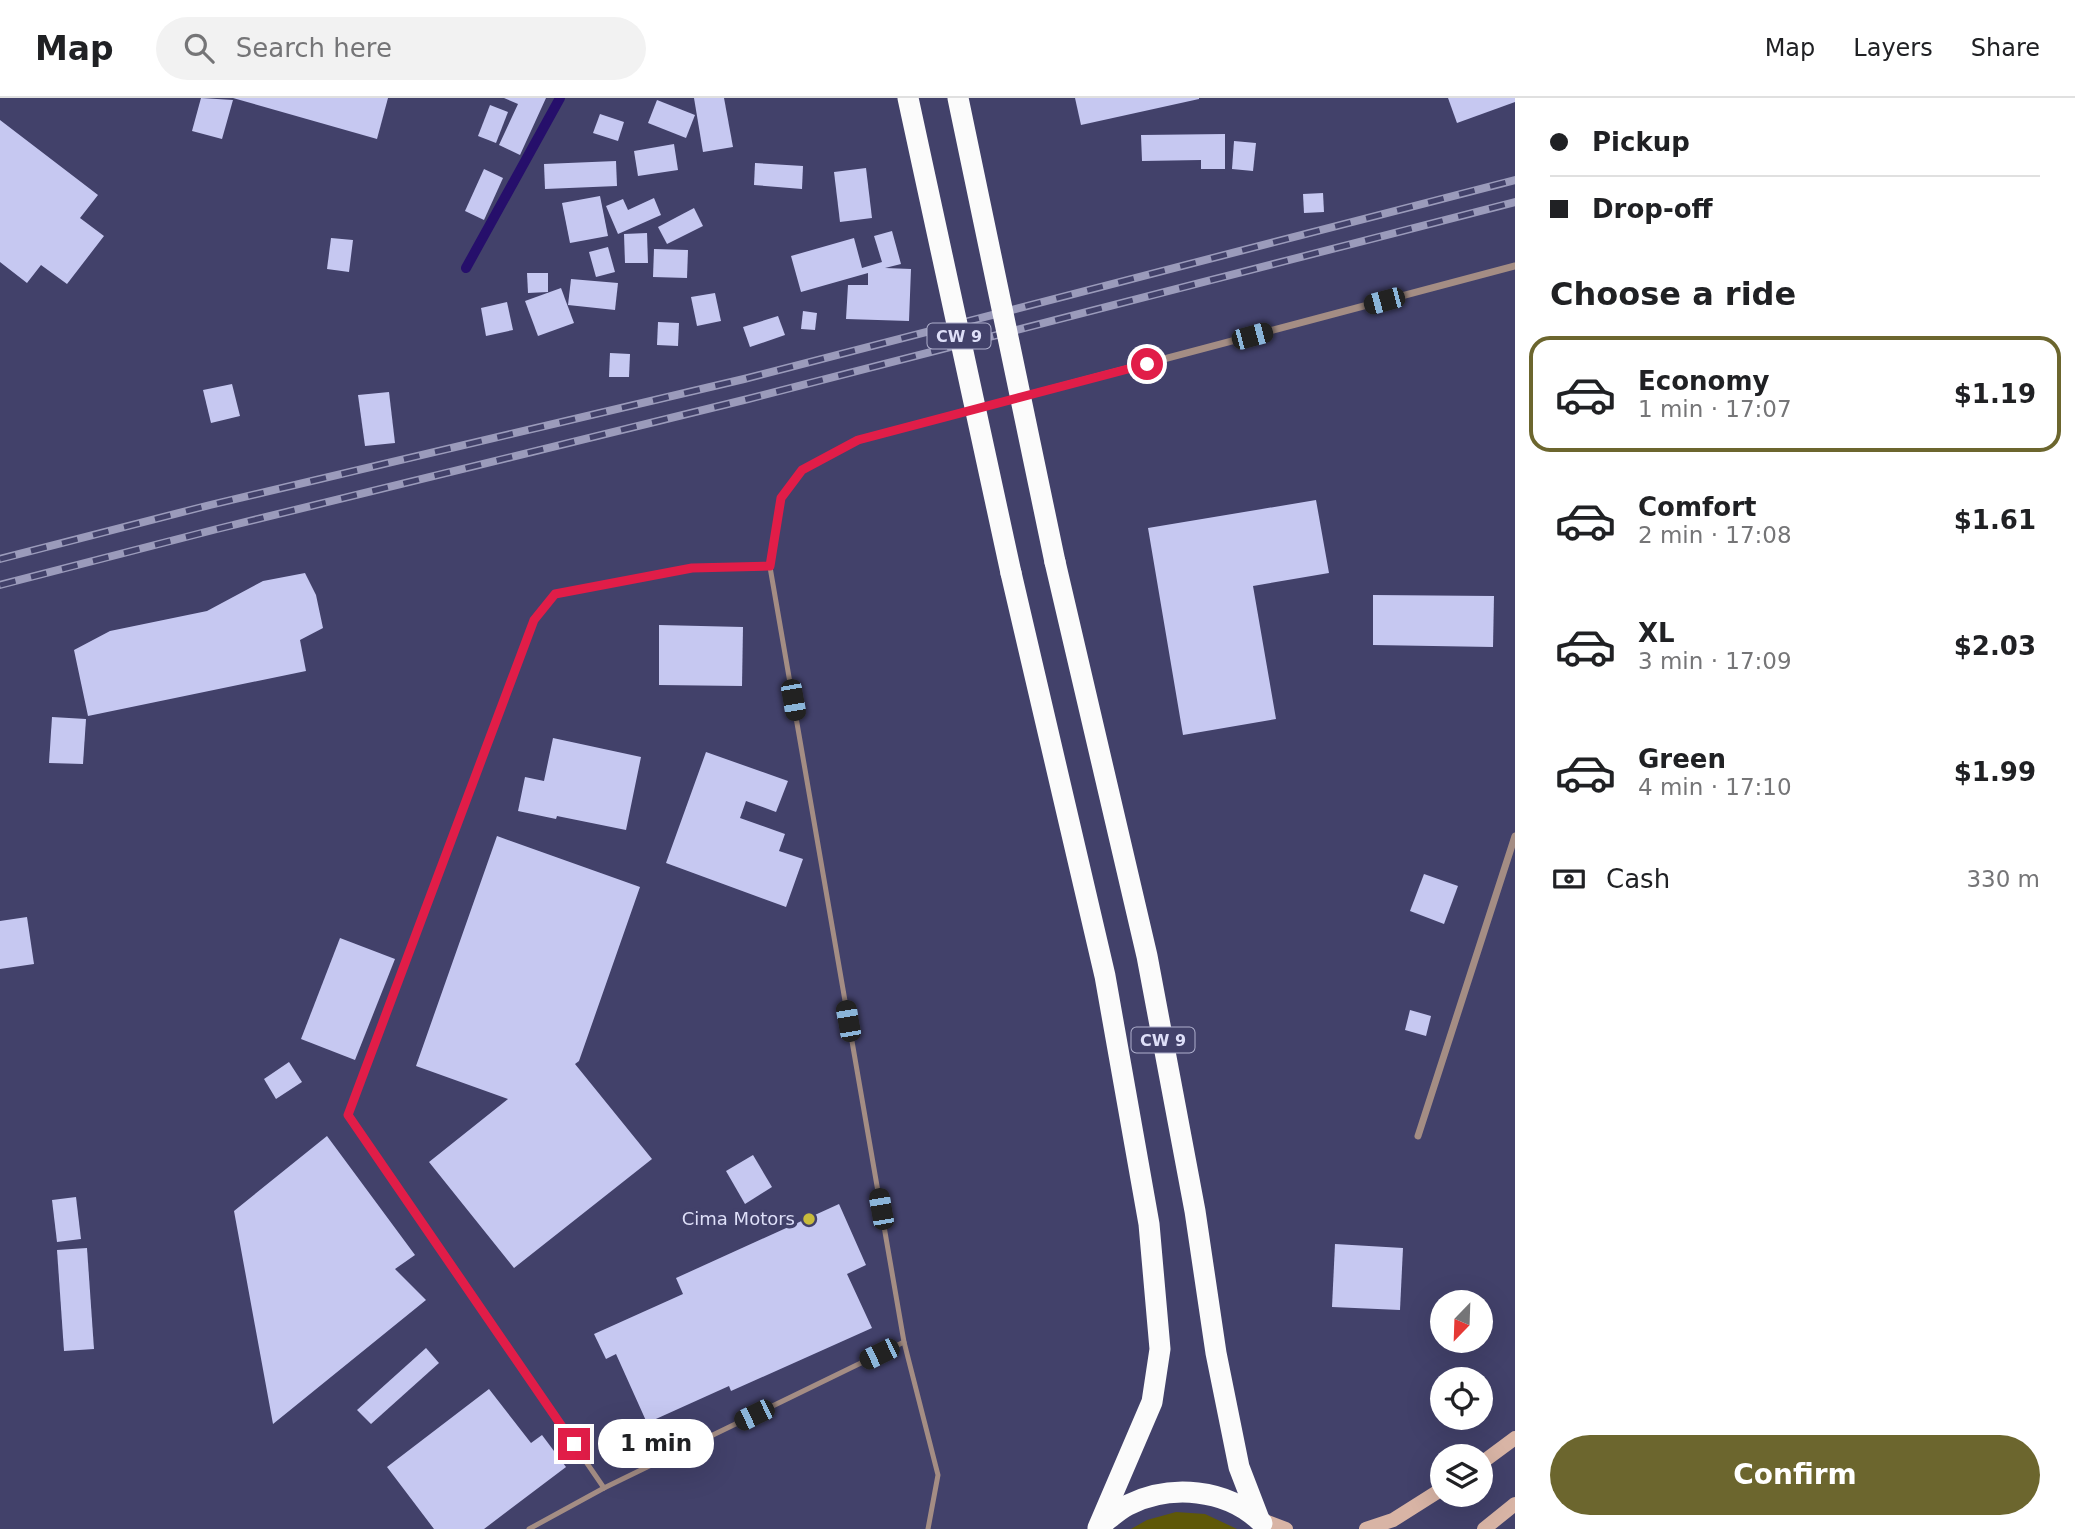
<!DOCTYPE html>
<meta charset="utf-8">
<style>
:root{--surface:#fff;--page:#f2f2f2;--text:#202124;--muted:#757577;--line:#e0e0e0;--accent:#6c662e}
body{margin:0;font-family:"DejaVu Sans",sans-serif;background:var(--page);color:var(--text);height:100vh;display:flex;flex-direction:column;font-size:26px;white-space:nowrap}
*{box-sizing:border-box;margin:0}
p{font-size:23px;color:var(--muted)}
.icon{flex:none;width:38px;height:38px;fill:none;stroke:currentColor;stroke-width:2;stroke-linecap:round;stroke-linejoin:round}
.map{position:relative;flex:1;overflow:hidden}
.sheet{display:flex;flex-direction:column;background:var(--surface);width:560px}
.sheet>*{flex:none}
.top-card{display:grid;align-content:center;height:154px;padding:0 35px;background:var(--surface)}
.needle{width:46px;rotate:203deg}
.fabs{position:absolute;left:1430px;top:1192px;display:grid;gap:14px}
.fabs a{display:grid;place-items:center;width:63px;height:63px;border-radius:50%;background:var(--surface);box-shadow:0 7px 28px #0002;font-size:35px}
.end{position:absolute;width:32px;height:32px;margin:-16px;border:9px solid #e11d48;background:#fff;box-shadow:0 0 0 4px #fff}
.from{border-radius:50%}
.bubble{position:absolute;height:49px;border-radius:24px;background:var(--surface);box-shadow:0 7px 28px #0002;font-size:23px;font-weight:700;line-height:49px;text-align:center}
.car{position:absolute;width:21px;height:42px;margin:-21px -10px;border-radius:9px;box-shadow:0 0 5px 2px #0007;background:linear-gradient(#222 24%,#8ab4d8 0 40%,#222 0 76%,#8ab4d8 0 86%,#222 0)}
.top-card b{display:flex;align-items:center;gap:24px;height:66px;font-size:26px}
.top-card b+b{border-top:2px solid var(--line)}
.top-card i{width:18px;height:18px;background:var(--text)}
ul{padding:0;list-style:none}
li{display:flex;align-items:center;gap:21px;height:116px;margin:0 14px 10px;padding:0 21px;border:4px solid transparent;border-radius:21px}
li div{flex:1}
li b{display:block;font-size:26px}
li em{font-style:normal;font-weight:700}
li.on{border-color:var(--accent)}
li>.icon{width:63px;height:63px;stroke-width:1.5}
h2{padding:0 35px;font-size:32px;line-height:84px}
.pay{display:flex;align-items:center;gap:18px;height:77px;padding:0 35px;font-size:26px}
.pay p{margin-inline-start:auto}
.button{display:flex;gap:14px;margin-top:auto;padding:14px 35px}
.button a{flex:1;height:80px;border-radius:42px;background:var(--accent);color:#fff;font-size:28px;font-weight:700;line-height:80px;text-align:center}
header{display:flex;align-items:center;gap:42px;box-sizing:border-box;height:98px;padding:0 35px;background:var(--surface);border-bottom:2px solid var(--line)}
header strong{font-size:33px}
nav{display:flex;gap:38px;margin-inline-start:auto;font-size:24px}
.search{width:490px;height:63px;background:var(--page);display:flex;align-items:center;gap:18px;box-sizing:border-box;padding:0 24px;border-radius:38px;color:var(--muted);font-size:26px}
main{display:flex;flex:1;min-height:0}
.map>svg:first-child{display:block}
.green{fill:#5f5807}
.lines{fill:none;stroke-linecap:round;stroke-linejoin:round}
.stream{stroke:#260f6b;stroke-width:10}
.building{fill:#c6c8f1}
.lane{stroke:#a48d84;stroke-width:5}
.street{stroke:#a48d84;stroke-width:7}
.secondary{stroke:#d8b4a5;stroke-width:14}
.highway{stroke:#fbfbfb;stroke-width:21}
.rail-casing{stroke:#9b9bbb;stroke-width:8}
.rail{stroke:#42416a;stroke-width:5;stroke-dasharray:16;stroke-linecap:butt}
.highway-bridge{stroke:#fbfbfb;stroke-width:21}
.route{stroke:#e11d48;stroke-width:9}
.poi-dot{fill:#c8bb3b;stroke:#42416a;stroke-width:2.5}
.labels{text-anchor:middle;stroke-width:7;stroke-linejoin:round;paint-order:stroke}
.shield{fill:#42416a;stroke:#afb0cd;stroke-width:2}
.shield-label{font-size:16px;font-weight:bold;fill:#dedff8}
.poi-label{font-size:18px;fill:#dedff8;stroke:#42416a;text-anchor:end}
</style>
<header>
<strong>Map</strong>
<div class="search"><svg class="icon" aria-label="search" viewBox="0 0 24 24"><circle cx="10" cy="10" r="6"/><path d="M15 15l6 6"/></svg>Search here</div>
<nav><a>Map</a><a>Layers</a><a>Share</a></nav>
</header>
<main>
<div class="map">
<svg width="1515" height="1431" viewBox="0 0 1515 1431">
<rect width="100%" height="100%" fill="#42416a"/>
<polygon class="green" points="1176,1414 1205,1416 1237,1431 1131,1431 1147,1422"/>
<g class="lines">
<polyline class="stream" points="466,170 560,0"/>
</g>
<g class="building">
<polygon points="201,0 233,2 222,41 192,33"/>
<polygon points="233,0 388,0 377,41"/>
<polygon points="504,0 546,0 520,57 499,47 518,6"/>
<polygon points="694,0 724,0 733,49 703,54"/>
<polygon points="1075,0 1199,0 1199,1 1081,27"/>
<polygon points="1448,0 1515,0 1515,4 1457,25"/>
<polygon points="657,2 695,17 686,40 648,25"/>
<polygon points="490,7 508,14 496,45 478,38"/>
<polygon points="600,16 624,24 618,43 593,35"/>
<polygon points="0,22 98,97 80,120 104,138 67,186 41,167 27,185 0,164"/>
<polygon points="1225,36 1225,71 1201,71 1201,62 1142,63 1141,37"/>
<polygon points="1234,43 1256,45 1253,73 1232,71"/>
<polygon points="674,46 678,72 638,78 634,53"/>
<polygon points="616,63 617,88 545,91 544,66"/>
<polygon points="755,65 803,68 802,91 754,87"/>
<polygon points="866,70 872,120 840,124 834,74"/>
<polygon points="484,71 503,80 484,122 465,113"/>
<polygon points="1323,95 1324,114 1304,115 1303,96"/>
<polygon points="600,98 608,138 570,145 562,105"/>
<polygon points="654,100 661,117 618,136 606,108 623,101 628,112"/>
<polygon points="694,110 703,128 667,146 658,129"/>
<polygon points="892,133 901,166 885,170 911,171 909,223 846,221 848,187 868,187 868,175 801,194 791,158 854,140 862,170 882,164 874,138"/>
<polygon points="647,135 648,165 625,165 624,136"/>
<polygon points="331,140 353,142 349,174 327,171"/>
<polygon points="608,149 615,174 596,179 589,154"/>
<polygon points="654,151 688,152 687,180 653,179"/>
<polygon points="527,175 548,175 548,194 528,195"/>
<polygon points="571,181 618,185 615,212 568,207"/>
<polygon points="561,190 574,225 538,238 525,203"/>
<polygon points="715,195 721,223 697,228 691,199"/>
<polygon points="507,204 513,232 486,238 481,210"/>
<polygon points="803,213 817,215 815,232 801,231"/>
<polygon points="778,218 785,237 750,249 743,229"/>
<polygon points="658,224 679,225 678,248 657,247"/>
<polygon points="610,255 630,256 629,279 609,279"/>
<polygon points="232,286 240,318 211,325 203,292"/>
<polygon points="389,294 395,345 365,348 358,297"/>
<polygon points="1316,402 1329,475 1253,488 1276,621 1183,637 1148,430"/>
<polygon points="305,475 316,497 323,530 300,542 306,573 88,618 74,552 110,533 207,513 263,483"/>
<polygon points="1373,497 1494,498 1493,549 1373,547"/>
<polygon points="659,527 743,529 742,588 659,587"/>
<polygon points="52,619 86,621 83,666 49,665"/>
<polygon points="553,640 641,659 626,732 557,718 556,721 518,713 525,679 544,683"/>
<polygon points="706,654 788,683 776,714 746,703 740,720 785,736 779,753 803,761 786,809 666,765"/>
<polygon points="497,738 640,789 579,963 575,966 652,1061 514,1170 429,1064 508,1001 416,968"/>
<polygon points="1424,776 1458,788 1444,826 1410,813"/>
<polygon points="27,819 34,866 0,871 0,823"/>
<polygon points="340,840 395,861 355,962 301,941"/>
<polygon points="1410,912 1431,918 1426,938 1405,932"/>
<polygon points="289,964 302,984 276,1001 264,981"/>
<polygon points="327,1038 415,1157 395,1171 426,1202 273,1326 234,1113"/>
<polygon points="753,1057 772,1089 745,1106 726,1073"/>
<polygon points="76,1099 81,1141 57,1144 52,1102"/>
<polygon points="839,1106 866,1167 847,1176 872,1230 731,1293 729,1288 647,1325 616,1256 606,1261 594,1236 683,1196 676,1180"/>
<polygon points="1335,1146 1403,1150 1400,1212 1332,1209"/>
<polygon points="87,1150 94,1251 64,1253 57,1152"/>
<polygon points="426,1250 439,1265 371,1326 357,1312"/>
<polygon points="489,1291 531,1345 542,1337 566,1369 484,1431 434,1431 387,1369"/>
</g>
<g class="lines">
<g class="lane">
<polyline points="604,1390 348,1017 534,522 555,496 692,469 770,469 904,1244 938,1377 928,1431"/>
<polyline points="529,1431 604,1390 904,1244"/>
</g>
<g class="street">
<polyline points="770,469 781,400 802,372 858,342 1515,168"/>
<polyline points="1418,1038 1515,738"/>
</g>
<g class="secondary">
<polyline points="1480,1366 1515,1340"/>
<polyline points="1259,1421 1286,1431"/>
<polyline points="1366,1431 1393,1422 1442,1391"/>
<polyline points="1484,1431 1515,1406"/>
</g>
<g class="highway">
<polyline points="1055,464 1147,858 1195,1113 1216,1255 1239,1369 1259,1421"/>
<polyline points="1011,475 1105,878 1149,1126 1160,1251 1152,1304 1098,1430"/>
<path d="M1101 1427C1109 1421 1118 1412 1128 1407 1170 1386 1227 1390 1262 1425"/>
</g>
<g class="rail-casing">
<g id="rail">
<polyline points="0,461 210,407 744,281 1515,82"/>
<polyline points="0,487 217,431 748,301 1515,104"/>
</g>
</g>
<use href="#rail" class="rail"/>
<g class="highway-bridge">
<polyline points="908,0 1011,475"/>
<polyline points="958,0 1055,464"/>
</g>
</g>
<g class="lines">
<polyline class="route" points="574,1346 348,1017 534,522 555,496 692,470 770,468 781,400 802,372 858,342 1147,266"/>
</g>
<circle class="poi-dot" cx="809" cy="1121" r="7"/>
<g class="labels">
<g class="shield">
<rect x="927.5" y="225.5" width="63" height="25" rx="5"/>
<rect x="1131.5" y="929.5" width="63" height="25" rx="5"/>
</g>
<g class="shield-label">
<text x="959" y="244">CW 9</text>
<text x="1163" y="948">CW 9</text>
</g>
<g class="poi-label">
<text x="795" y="1127">Cima Motors</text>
</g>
</g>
</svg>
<div class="fabs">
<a><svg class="needle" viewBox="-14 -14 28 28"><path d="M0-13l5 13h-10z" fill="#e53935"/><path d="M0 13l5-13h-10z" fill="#757577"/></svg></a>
<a><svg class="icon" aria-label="locate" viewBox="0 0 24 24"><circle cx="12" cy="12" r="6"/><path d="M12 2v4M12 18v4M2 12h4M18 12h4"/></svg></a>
<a><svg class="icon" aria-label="layers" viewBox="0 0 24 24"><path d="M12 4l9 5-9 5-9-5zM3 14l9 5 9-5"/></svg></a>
</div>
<i class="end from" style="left:1147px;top:266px"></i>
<i class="end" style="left:574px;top:1346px"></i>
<div class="bubble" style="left:598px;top:1321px;width:116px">1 min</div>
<i class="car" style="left:1384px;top:203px;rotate:255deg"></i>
<i class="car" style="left:1252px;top:238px;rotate:75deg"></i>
<i class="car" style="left:793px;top:602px;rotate:170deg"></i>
<i class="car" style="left:848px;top:923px;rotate:350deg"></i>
<i class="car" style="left:881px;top:1111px;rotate:350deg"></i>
<i class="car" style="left:879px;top:1256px;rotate:244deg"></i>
<i class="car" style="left:754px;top:1317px;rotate:244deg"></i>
</div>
<section class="sheet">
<div class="top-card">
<b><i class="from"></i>Pickup</b>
<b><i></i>Drop-off</b>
</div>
<h2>Choose a ride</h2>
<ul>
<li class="on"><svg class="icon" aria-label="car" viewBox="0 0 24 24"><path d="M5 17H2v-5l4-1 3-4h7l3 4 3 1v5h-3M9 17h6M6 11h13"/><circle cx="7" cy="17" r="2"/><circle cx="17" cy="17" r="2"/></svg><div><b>Economy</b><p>1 min · 17:07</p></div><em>$1.19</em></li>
<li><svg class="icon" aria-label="car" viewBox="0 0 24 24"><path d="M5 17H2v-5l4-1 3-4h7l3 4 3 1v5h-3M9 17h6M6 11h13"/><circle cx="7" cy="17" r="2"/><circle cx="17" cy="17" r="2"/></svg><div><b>Comfort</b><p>2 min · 17:08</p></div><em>$1.61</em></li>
<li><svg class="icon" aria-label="car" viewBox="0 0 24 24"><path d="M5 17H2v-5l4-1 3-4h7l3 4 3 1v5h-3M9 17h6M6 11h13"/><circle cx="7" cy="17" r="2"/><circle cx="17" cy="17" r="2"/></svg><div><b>XL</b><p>3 min · 17:09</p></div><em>$2.03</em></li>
<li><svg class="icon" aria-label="car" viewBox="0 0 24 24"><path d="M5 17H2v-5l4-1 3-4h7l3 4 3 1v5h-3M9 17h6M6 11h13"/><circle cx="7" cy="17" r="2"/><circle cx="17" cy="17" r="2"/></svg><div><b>Green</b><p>4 min · 17:10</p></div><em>$1.99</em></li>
</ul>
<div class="pay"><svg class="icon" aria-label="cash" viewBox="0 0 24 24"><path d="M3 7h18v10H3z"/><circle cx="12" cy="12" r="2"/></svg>Cash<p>330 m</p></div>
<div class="button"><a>Confirm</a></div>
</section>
</main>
